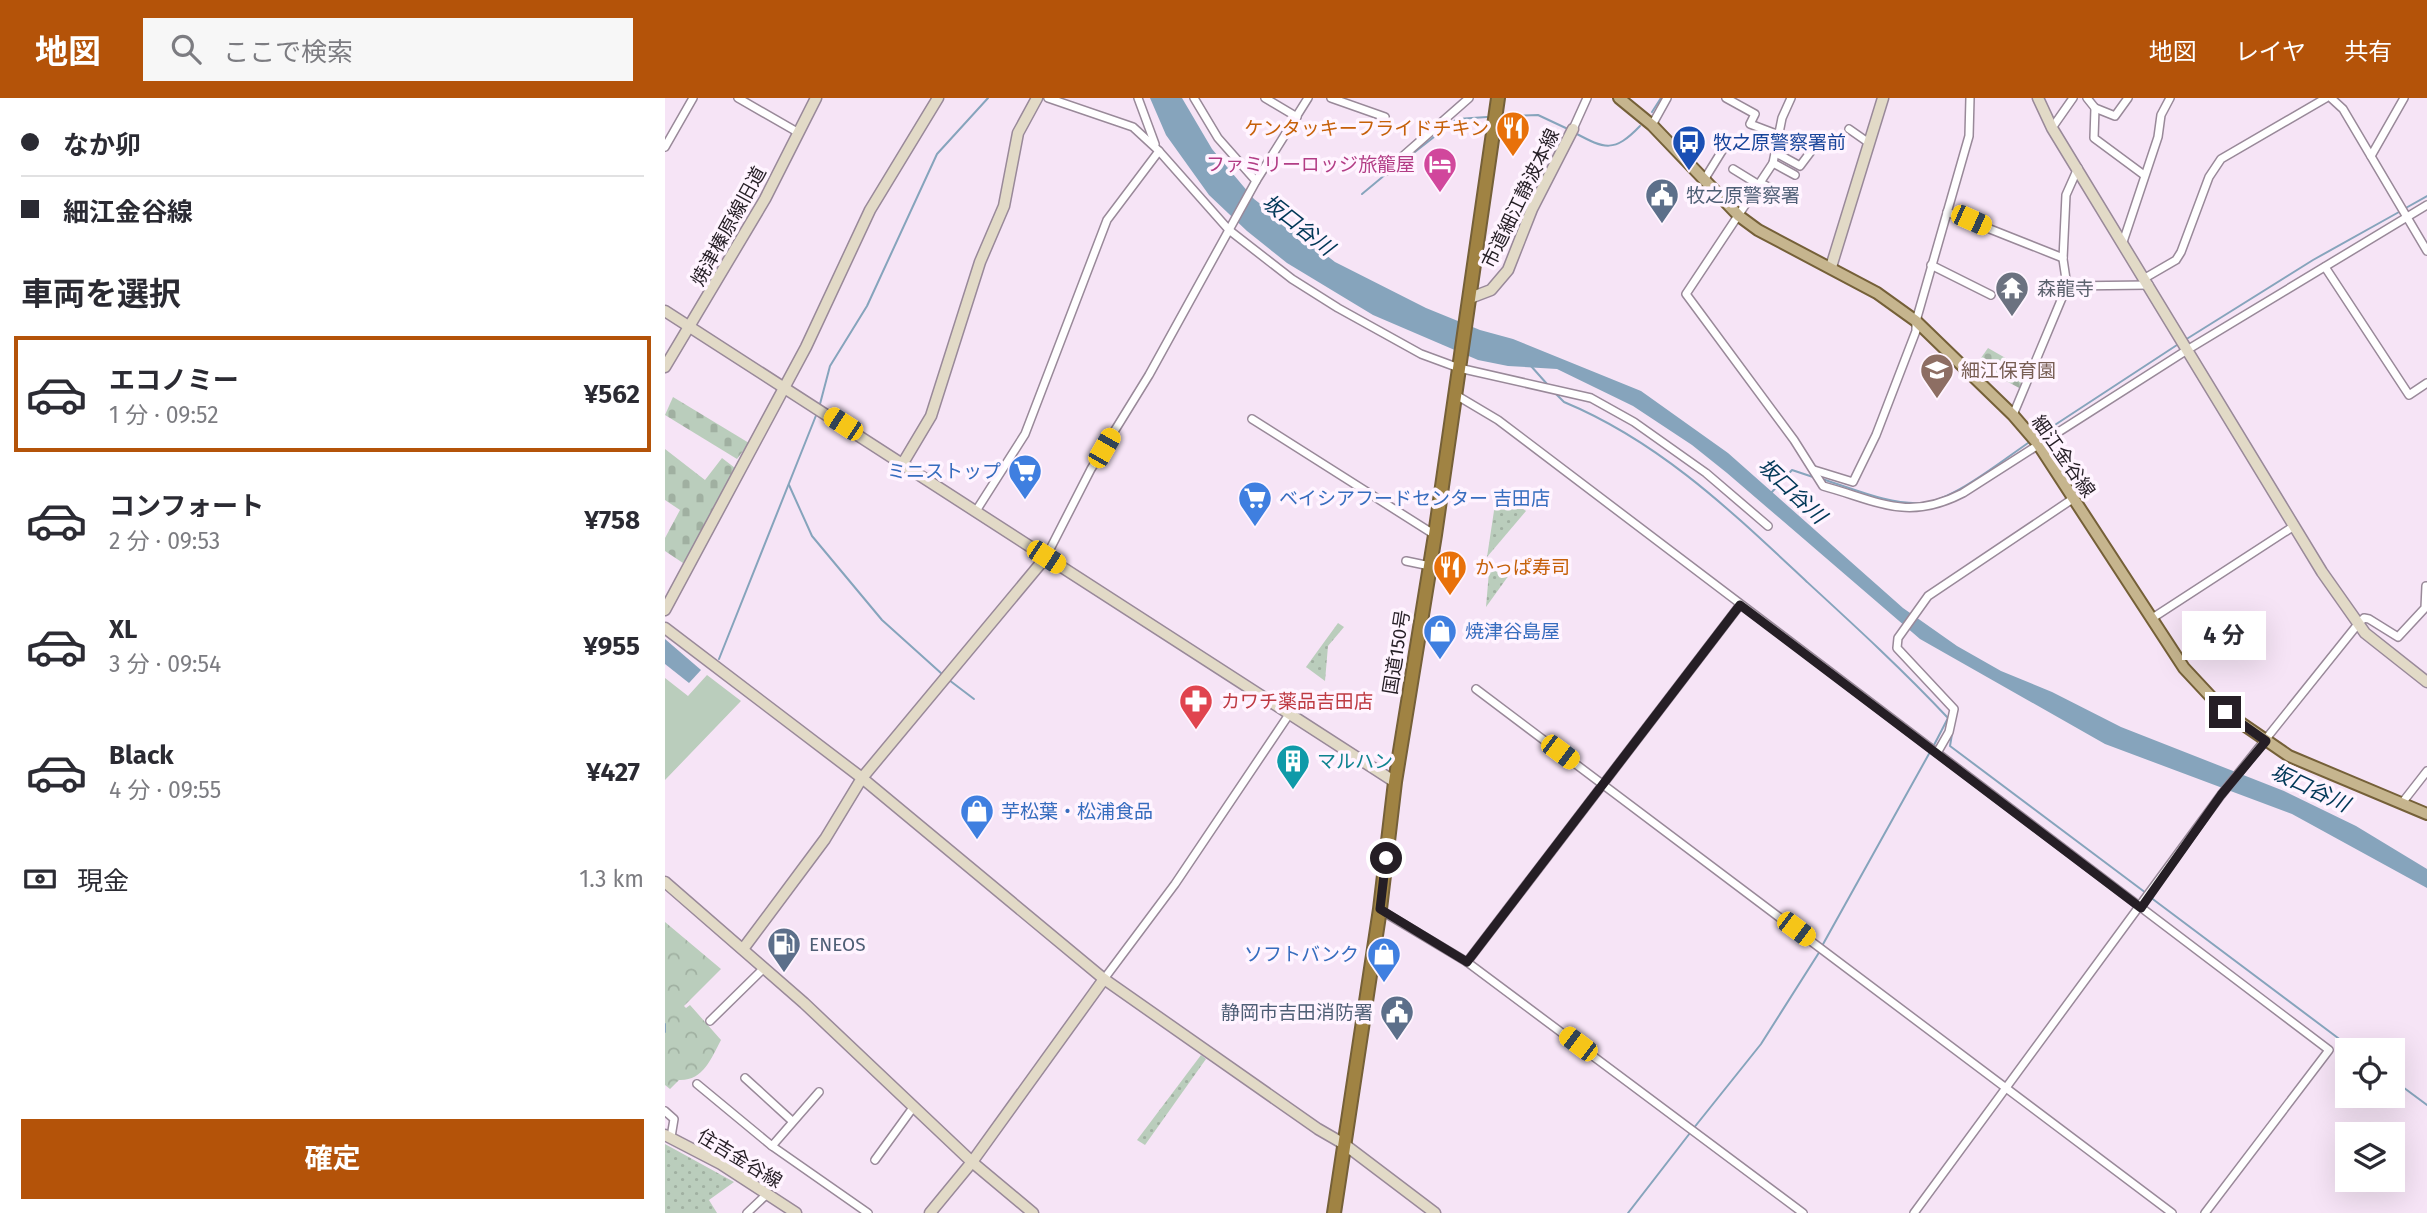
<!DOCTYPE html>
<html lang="ja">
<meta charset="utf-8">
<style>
:root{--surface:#fff;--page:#f7f7f7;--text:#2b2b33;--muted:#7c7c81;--line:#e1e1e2;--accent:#b45309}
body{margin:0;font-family:"Fira Sans","Noto Sans JP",sans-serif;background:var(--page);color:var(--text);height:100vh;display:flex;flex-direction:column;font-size:26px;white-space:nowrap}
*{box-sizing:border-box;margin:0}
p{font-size:23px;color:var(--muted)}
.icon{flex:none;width:38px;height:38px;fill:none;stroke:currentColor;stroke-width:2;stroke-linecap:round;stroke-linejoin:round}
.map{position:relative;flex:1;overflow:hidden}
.sheet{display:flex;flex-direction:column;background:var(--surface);width:665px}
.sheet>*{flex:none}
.hud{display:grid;align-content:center;height:154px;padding:0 21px;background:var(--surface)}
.controls{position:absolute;left:1670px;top:940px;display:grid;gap:14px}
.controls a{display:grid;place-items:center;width:70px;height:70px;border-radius:0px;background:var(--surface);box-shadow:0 7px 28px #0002;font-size:35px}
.end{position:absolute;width:32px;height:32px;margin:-16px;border:9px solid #251e25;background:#fff;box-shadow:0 0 0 4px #fff}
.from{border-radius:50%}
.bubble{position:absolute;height:49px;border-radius:0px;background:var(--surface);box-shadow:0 7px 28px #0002;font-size:23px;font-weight:700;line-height:49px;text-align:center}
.car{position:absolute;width:21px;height:42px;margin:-21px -10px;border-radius:9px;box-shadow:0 0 5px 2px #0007;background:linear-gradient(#f5c518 24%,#345 0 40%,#f5c518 0 76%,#345 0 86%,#f5c518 0)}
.hud b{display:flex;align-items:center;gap:24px;height:66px;font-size:26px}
.hud b+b{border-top:2px solid var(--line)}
.hud i{width:18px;height:18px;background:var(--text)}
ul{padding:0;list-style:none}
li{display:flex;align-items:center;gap:21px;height:116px;margin:0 14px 10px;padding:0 7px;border:4px solid transparent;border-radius:0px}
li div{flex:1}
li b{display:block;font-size:26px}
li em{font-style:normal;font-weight:700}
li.on{border-color:var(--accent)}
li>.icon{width:63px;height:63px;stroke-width:1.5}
h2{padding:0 21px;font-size:32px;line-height:84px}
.pay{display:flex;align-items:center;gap:18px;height:77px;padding:0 21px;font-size:26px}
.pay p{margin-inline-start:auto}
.button{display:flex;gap:14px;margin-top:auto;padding:14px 21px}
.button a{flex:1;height:80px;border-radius:0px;background:var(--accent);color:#fff;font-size:28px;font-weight:700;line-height:80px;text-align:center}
header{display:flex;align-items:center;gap:42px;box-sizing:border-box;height:98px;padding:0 35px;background:var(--accent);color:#fff}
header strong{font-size:33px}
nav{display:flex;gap:38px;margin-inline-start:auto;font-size:24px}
.search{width:490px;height:63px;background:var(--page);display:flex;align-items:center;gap:18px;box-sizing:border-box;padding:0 24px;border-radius:0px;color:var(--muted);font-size:26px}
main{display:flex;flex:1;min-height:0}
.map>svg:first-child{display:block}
.grass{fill:url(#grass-dots)}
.forest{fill:url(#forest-crowns)}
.cemetery{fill:url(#cemetery-stones)}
.park{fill:#bacdbc}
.water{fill:#86a4bc}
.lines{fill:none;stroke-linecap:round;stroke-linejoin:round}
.stream{stroke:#86a4bc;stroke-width:2}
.street-casing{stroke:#998999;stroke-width:10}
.secondary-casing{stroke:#998999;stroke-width:13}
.primary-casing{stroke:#756038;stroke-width:14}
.highway-casing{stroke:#756038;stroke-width:16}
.street{stroke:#fff;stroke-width:7}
.secondary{stroke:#e2dac7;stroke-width:10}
.primary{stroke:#c6b58e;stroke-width:10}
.highway{stroke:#a08343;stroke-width:12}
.route{stroke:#251e25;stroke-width:9}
.labels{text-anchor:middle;stroke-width:7;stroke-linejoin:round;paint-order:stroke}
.food-label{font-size:19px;fill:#c56008;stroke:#fff4ff;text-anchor:end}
.transit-label{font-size:19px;fill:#164399;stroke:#fff4ff;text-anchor:start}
.hotel-label{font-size:19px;fill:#b23c85;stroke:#fff4ff;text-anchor:end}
.service-label{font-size:19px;fill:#4e5e75;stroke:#fff4ff;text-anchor:start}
.street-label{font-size:19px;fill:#251e25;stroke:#fff4ff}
.worship-label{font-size:19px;fill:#5b616d;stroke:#fff4ff;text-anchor:start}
.education-label{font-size:19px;fill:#785e54;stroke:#fff4ff;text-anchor:start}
.shop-label{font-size:19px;fill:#366cbe;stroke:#fff4ff;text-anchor:start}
.health-label{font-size:19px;fill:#be3a42;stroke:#fff4ff;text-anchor:start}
.culture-label{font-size:19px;fill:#0d838f;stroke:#fff4ff;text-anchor:start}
.water-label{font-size:21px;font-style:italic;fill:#003757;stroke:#fff4ff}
</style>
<header>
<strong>地図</strong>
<div class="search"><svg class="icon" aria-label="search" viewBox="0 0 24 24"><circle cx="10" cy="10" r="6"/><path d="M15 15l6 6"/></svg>ここで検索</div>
<nav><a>地図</a><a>レイヤ</a><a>共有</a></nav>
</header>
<main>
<section class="sheet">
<div class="hud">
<b><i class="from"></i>なか卯</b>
<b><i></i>細江金谷線</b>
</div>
<h2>車両を選択</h2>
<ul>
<li class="on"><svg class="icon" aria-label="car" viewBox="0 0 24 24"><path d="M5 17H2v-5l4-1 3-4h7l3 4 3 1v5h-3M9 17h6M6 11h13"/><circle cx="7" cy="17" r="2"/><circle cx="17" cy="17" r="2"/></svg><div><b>エコノミー</b><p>1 分 · 09:52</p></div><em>¥562</em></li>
<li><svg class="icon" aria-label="car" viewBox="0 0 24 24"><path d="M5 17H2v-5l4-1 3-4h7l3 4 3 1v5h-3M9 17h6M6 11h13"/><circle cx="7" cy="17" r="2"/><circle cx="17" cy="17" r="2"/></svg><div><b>コンフォート</b><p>2 分 · 09:53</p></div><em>¥758</em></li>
<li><svg class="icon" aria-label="car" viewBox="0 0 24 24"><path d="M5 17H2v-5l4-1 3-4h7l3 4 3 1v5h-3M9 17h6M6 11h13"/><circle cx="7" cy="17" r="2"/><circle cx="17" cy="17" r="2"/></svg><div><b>XL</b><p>3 分 · 09:54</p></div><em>¥955</em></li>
<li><svg class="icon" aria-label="car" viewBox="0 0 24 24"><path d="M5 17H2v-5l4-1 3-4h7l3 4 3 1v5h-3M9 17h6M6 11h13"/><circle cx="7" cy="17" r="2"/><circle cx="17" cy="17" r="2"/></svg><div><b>Black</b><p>4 分 · 09:55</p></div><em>¥427</em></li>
</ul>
<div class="pay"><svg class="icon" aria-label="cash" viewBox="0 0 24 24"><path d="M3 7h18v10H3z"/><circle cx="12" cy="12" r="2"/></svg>現金<p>1.3 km</p></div>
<div class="button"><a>確定</a></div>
</section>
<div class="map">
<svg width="1762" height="1115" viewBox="0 0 1762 1115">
<defs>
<pattern id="grass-dots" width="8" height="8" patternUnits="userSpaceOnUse" patternTransform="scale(1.75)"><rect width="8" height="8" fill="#bacdbc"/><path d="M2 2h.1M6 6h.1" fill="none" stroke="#a0b0a1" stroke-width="1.8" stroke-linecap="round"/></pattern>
<pattern id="forest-crowns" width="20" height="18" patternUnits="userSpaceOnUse" patternTransform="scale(1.75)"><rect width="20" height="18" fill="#bacdbc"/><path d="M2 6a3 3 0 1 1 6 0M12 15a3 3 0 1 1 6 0" fill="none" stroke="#a0b0a1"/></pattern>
<pattern id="cemetery-stones" width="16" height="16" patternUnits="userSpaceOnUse" patternTransform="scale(1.75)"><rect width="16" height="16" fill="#bacdbc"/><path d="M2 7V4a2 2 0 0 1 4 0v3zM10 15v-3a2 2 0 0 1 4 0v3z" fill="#a0b0a1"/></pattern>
</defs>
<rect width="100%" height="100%" fill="#f6e4f6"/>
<g class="grass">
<polygon points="832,393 861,413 822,459"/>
<polygon points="825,462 844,477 821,509"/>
<polygon points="673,525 679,529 663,548 660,583 641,569"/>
<polygon points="536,957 541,961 480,1047 472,1042"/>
<polygon points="0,1046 69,1084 44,1102 52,1115 0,1115"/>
</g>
<path class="forest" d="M0 824 56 871 19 908 21 910 25 907 56 942C46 961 38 983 14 982L5 991 0 987Z"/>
<g class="cemetery">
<polygon points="1323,250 1365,274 1358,292 1311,267"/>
<polygon points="8,299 84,345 72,361 0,317"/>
<polygon points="0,351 40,382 57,360 70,370 40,430 18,465 0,453 0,440 15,412 0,402"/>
</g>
<polygon class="park" points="42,577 76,603 0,682 0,580 23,598"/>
<g class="water">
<polygon points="485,0 517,0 547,51 589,101 670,164 761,210 815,232 848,241 976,293 1063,355 1238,510 1292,548 1336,573 1387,594 1456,629 1619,693 1691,728 1762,771 1762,790 1627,716 1440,646 1255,541 1062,375 1027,347 968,308 892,271 843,268 813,262 708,217 622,165 582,133 544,97 501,37"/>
<polygon points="0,541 36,572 24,585 0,566"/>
</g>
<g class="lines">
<g class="stream">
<polyline points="987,14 996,0"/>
<polyline points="842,18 873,17 905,32"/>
<path d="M910 35C940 51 949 55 975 28"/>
<polyline points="737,64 792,21 822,19"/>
<polyline points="697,96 721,76"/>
<polyline points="1739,111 1762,98"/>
<polyline points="644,144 653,145"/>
<polyline points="1520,242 1648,162 1734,114"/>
<polyline points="866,268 882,286"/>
<path d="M891 296 899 304C995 344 1066 413 1141 483 1190 528 1238 572 1283 620"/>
<polyline points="155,306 165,268 202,208 272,56 323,0"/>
<polyline points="1373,338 1515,245"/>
<path d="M1157 381C1189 391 1224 407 1257 405 1288 403 1339 361 1366 343"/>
<polyline points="124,387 147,438 217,522 277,576"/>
<polyline points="1106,395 1127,372 1148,379"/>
<polyline points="54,561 152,315"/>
<polyline points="284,582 309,601"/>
<polyline points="1287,636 1285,648 1481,795"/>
<polyline points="1268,649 1283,620"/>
<polyline points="1485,799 1689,952"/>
<polyline points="1157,848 1265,654"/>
<polyline points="0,926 0,934"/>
<polyline points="1727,981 1762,1007"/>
<polyline points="1028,1031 1096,946 1155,853"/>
<polyline points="963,1115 1025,1035"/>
</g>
<g class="street-casing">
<g id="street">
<polyline points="73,0 134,35"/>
<polyline points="383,0 468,29 494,53 564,132 627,181 673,210 756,256 794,270 926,300 969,324 1041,375 1103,428"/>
<polyline points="473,0 490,46"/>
<polyline points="529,0 553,40 591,83"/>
<polyline points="600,0 632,19"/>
<polyline points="666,0 720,19"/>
<polyline points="1061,0 1090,16 1085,26 1114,37"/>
<path d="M1126 0 1117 20 1108 65 1021 196 1129 342 1158 388C1213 403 1242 424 1298 395L1522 252 1762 107"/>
<polyline points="1422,0 1430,10 1429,40 1479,77"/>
<polyline points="1666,0 1678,11 1762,153"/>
<polyline points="1430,10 1450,18 1463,0"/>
<polyline points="987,27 1002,0"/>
<polyline points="1387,30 1408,0"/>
<polyline points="908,31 922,0"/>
<polyline points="1184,31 1204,45"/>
<polyline points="0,49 28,0"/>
<polyline points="1111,55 1135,68 1147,52"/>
<polyline points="1706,58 1739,0"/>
<polyline points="1108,65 1130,77"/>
<polyline points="1068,71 1094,87"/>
<polyline points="721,73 804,0"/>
<polyline points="1039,82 1060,48"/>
<polyline points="1095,85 1126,99"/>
<polyline points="1282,114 1398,160"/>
<polyline points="1458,144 1493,39 1496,17 1505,0"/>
<polyline points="1266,167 1326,197"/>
<polyline points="1660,169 1744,297 1762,285"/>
<polyline points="1480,180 1511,162 1516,154 1544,79 1556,61 1661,0"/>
<polyline points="1402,188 1484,187"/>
<polyline points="791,297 833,322 1664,952 1540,1115"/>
<polyline points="1348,317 1402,188 1398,161 1401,97 1413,70"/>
<polyline points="587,321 770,437"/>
<polyline points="1149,372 1188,384 1211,337 1251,233 1251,223 1304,38 1305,0"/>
<polyline points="311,413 360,336 442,122 494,53"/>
<polyline points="381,459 426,371 484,277 591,83 643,0"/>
<polyline points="741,463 765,468"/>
<polyline points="1486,521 1629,428"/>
<polyline points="811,591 1507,1115"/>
<polyline points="1272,655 1284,634 1289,611 1232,550 1233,540 1263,498 1409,400"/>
<polyline points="1737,705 1762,673"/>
<polyline points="715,812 802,864 1138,1115"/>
<polyline points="802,864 1075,507"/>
<polyline points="439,881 510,786 625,615"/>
<polyline points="45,923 99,870"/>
<polyline points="80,980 126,1022"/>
<polyline points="32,986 107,1048 154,994"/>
<polyline points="0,1013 9,1021 6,1039"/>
<polyline points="107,1048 203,1115"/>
<polyline points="210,1062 247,1011"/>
<polyline points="82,1115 102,1096"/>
<polyline points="1249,1115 1556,697 1693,526 1699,520 1704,521 1733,539 1760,510 1761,488"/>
</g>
</g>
<g class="secondary-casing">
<g id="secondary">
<polyline points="1373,0 1387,30 1657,474 1700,535 1762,584"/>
<polyline points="1166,169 1218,0"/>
<polyline points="805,200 826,192 843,172 867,111 908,31"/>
<polyline points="0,213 730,684"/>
<polyline points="0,269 100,101 151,0"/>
<polyline points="238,365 266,318 315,164 339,108 353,35 372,0"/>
<polyline points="0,512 141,249 205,112 273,0"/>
<polyline points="0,530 197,680 439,881 653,1031 679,1046 770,1115"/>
<polyline points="0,784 139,905 307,1064 368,1115"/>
<polyline points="78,851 160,741 197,680 381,459"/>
<polyline points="0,1037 56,1066 131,1115"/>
<polyline points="265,1115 307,1064 439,881"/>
</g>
</g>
<g class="primary-casing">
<polyline id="primary" points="954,0 987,27 1074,118 1093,132 1212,195 1251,223 1348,317 1373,346 1519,570 1560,614 1624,658 1762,716"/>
</g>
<g class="highway-casing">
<polyline id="highway" points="669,1115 715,811 730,684 770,437 833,0"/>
</g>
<use href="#street" class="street"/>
<use href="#secondary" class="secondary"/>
<use href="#primary" class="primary"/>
<use href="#highway" class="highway"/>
</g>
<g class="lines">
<polyline class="route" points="721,760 715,811 802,864 1075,507 1476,810 1556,697 1601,643 1560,614"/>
</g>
<defs>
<g id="restaurant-pin" transform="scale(1.75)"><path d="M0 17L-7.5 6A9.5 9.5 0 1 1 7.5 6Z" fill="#e8710a" stroke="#fff4ff"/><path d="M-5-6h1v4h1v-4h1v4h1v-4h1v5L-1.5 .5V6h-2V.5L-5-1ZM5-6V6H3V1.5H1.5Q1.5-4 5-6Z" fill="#fff"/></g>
<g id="bus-pin" transform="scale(1.75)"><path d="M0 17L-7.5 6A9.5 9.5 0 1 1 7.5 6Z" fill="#1a4fb4" stroke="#fff4ff"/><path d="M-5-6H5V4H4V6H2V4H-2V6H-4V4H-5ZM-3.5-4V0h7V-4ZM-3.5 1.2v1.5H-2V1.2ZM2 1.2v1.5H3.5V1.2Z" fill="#fff"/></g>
<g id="hotel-pin" transform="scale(1.75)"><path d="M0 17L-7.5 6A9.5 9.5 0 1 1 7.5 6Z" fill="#d1479c" stroke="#fff4ff"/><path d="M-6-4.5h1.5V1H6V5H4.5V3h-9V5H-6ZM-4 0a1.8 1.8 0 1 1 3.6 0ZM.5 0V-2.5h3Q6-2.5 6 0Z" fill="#fff"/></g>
<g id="civic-pin" transform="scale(1.75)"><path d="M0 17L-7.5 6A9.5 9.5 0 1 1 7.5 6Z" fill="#5c6f8a" stroke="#fff4ff"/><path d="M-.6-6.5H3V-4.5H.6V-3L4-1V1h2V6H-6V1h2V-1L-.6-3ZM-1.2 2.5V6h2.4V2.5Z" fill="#fff"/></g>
<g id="temple-pin" transform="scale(1.75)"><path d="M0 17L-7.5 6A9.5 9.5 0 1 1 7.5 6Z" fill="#6b7280" stroke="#fff4ff"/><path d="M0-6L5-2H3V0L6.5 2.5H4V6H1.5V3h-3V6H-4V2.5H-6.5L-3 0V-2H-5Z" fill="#fff"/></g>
<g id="school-pin" transform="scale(1.75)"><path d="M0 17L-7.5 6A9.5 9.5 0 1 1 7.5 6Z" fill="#8d6e63" stroke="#fff4ff"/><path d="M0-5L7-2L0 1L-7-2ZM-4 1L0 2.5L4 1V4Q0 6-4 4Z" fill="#fff"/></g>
<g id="supermarket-pin" transform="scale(1.75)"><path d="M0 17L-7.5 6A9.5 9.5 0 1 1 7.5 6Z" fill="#3f7fe0" stroke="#fff4ff"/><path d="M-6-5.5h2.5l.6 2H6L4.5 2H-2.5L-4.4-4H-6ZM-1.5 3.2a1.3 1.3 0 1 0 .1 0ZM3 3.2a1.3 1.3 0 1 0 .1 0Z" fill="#fff"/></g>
<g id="shop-pin" transform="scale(1.75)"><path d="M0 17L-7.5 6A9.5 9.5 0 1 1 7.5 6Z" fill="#3f7fe0" stroke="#fff4ff"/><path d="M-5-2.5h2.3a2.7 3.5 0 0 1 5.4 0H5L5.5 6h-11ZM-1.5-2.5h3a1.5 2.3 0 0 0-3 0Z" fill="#fff"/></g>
<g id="pharmacy-pin" transform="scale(1.75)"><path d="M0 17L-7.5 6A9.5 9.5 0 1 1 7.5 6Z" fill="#e0444e" stroke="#fff4ff"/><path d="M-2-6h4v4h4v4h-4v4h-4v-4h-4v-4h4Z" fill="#fff"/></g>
<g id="building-pin" transform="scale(1.75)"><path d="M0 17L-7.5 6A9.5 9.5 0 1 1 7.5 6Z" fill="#0f9aa8" stroke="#fff4ff"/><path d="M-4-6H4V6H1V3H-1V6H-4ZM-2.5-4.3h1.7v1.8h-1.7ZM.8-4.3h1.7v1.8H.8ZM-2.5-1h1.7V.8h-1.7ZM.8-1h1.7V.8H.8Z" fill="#fff"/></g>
<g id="fuel-pin" transform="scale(1.75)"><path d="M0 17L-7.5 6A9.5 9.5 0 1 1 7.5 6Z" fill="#5c6f8a" stroke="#fff4ff"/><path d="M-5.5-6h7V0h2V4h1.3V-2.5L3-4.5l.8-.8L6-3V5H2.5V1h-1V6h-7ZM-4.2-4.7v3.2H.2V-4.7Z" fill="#fff"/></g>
</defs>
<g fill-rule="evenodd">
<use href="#restaurant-pin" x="848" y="30"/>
<use href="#bus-pin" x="1024" y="44"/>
<use href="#hotel-pin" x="775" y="66"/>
<use href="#civic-pin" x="997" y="97"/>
<use href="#temple-pin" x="1347" y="190"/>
<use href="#school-pin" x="1272" y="272"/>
<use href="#supermarket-pin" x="360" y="373"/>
<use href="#supermarket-pin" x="590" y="400"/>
<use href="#restaurant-pin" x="785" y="469"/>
<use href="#shop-pin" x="775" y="533"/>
<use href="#pharmacy-pin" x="531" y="603"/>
<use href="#building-pin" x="628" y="663"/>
<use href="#shop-pin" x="312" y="713"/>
<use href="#fuel-pin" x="119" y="846"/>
<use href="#shop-pin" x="719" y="856"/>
<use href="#civic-pin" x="732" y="914"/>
</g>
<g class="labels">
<g class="food-label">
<text x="824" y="37">ケンタッキーフライドチキン</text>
<text x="810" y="476" text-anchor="start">かっぱ寿司</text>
</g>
<g class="transit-label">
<text x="1048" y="51">牧之原警察署前</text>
</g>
<g class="hotel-label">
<text x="750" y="73">ファミリーロッジ旅籠屋</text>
</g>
<g class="service-label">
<text x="1021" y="104">牧之原警察署</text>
<text x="144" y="853">ENEOS</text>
<text x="708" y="921" text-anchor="end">静岡市吉田消防署</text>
</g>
<g class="street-label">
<text transform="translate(855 100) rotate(-64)" y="7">市道細江静波本線</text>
<text transform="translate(63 128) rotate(-61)" y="7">焼津榛原線旧道</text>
<text transform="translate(1399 358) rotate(55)" y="7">細江金谷線</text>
<text transform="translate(731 554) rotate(-81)" y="7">国道150号</text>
<text transform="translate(75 1060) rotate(31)" y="7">住吉金谷線</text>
</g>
<g class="worship-label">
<text x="1372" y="197">森龍寺</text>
</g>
<g class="education-label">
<text x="1296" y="279">細江保育園</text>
</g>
<g class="shop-label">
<text x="336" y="380" text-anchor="end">ミニストップ</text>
<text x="614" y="407">ベイシアフードセンター 吉田店</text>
<text x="800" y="540">焼津谷島屋</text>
<text x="336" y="720">芋松葉・松浦食品</text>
<text x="694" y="863" text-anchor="end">ソフトバンク</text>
</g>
<g class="health-label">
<text x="556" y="610">カワチ薬品吉田店</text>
</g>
<g class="culture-label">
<text x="652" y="670">マルハン</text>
</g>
<g class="water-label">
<text transform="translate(633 127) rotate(38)" y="7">坂口谷川</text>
<text transform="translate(1127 393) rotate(43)" y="7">坂口谷川</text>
<text transform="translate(1645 690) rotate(25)" y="7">坂口谷川</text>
</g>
</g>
</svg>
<div class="controls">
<a><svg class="icon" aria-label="locate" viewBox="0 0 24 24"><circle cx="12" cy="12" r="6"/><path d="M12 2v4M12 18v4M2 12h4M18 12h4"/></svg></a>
<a><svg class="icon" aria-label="layers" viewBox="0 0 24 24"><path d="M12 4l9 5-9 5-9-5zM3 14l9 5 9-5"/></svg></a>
</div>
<i class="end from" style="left:721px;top:760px"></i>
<i class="end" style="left:1560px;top:614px"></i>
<div class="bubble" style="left:1517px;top:513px;width:84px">4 分</div>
<i class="car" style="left:1306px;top:122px;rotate:114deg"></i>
<i class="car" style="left:178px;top:326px;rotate:303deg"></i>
<i class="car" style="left:439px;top:350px;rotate:30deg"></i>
<i class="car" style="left:381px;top:459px;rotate:123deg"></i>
<i class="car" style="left:895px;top:654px;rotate:127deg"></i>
<i class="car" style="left:1131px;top:831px;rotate:127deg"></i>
<i class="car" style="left:913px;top:946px;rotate:307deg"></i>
</div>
</main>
